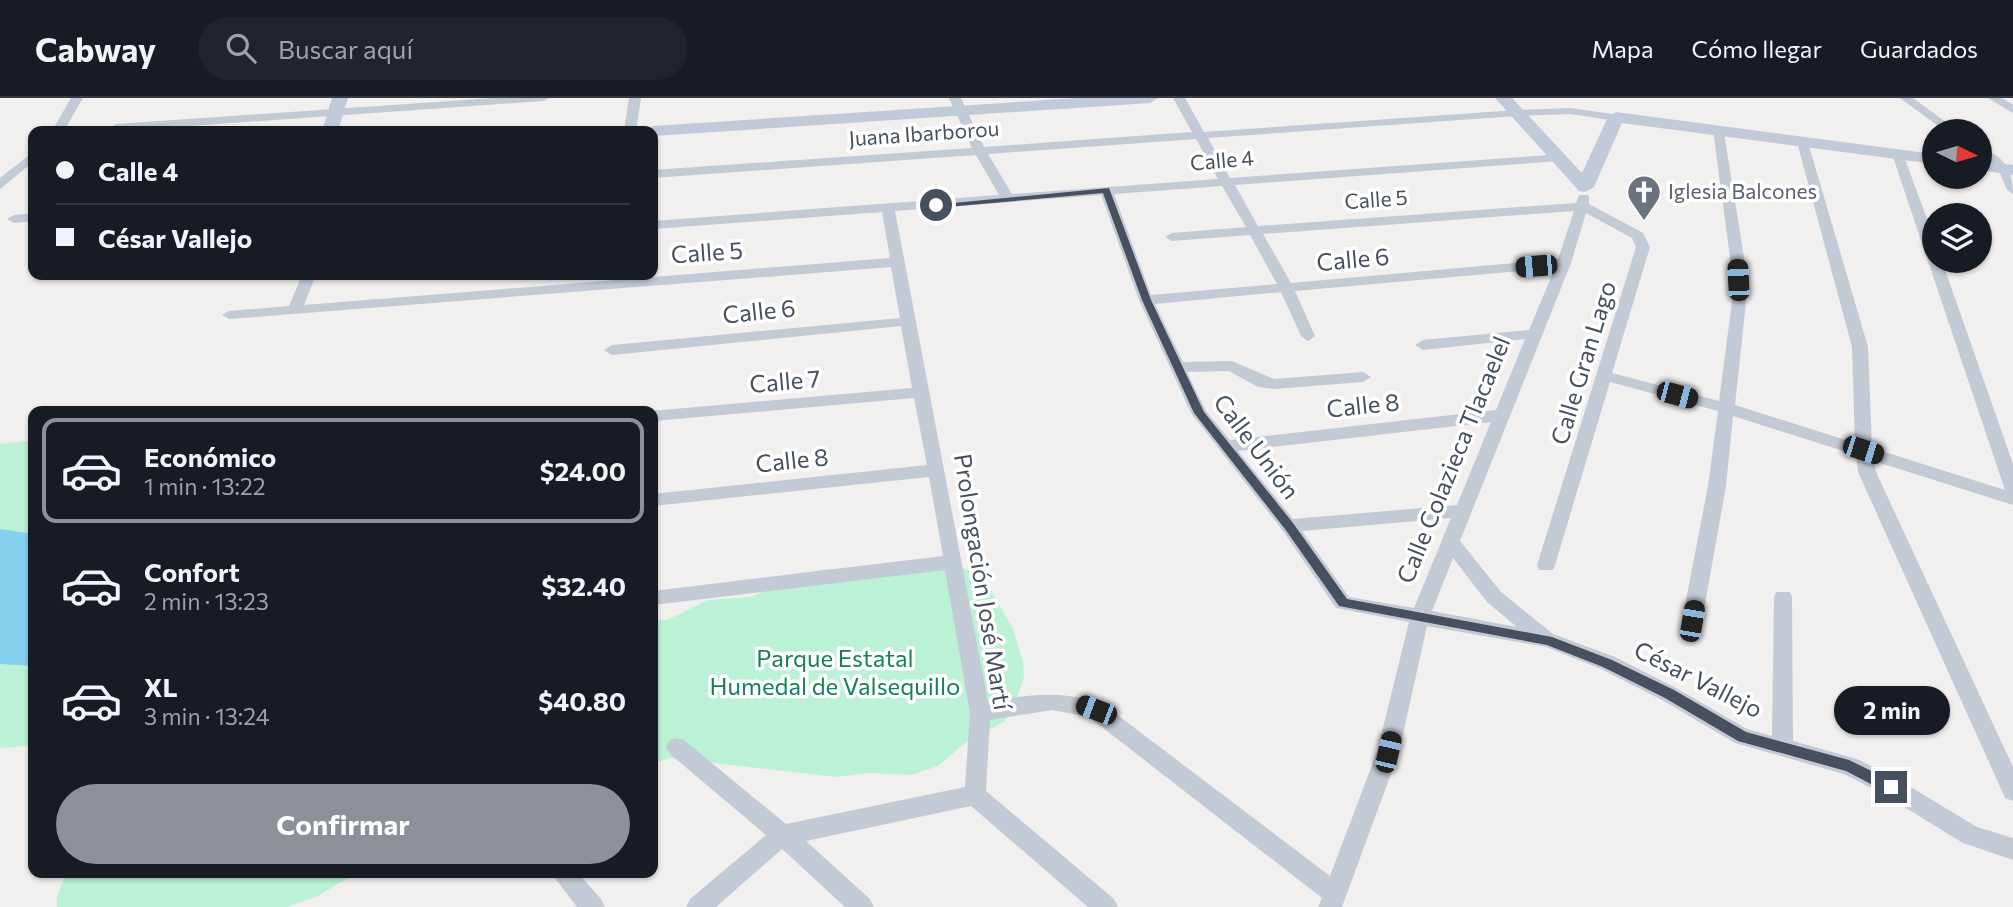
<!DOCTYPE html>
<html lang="es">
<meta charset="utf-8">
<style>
:root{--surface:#171b24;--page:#20242c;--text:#f1f3f6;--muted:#9ea1a6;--line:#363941;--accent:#8c9099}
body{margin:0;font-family:Commissioner,sans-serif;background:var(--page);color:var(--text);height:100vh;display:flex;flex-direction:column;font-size:26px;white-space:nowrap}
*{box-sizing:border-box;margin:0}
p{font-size:23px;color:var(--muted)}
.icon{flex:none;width:38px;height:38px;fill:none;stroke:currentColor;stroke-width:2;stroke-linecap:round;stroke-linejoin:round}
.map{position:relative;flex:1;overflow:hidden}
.panel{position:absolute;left:28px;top:308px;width:630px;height:472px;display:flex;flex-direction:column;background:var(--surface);border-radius:14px;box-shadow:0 2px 5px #0004}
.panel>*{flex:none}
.guide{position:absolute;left:28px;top:28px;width:630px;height:154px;border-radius:14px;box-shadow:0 2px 5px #0004;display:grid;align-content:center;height:154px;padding:0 28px;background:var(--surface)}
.needle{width:46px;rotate:95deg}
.fabs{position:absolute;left:1922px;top:21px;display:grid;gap:14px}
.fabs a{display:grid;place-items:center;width:70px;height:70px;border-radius:50%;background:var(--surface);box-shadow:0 2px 5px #0004;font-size:35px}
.end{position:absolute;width:32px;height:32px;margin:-16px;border:9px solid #46505e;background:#fff;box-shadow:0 0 0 4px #fff}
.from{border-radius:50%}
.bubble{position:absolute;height:49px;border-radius:24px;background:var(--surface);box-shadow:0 2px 5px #0004;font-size:23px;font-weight:700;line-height:49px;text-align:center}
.car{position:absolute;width:21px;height:42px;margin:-21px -10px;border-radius:9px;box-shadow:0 0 5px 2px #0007;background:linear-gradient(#222 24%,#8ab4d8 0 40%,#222 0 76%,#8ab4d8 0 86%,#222 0)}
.guide b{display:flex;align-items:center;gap:24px;height:66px;font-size:26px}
.guide b+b{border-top:2px solid var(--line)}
.guide i{width:18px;height:18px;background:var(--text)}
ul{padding:12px 0 0;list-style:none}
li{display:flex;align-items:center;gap:21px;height:105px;margin:0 14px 10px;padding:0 14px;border:4px solid transparent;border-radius:14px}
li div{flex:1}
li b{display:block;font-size:26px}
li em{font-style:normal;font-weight:700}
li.on{border-color:var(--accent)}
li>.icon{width:63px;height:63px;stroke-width:1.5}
.button{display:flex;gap:14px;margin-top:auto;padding:14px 28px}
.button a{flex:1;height:80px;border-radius:42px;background:var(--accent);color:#fff;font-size:28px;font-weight:700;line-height:80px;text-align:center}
header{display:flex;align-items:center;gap:42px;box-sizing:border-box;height:98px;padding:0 35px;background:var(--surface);border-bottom:2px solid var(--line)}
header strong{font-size:33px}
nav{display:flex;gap:38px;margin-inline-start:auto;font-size:24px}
.search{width:490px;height:63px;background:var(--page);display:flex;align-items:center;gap:18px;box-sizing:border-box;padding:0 24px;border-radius:38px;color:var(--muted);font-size:26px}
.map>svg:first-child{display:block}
.green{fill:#bbf1d5}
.water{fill:#86d1f0}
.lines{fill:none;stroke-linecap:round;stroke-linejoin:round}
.street{fill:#c2cad5;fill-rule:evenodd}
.secondary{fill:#c1cad9;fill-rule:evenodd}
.route{fill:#46505e}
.labels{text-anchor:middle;stroke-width:7;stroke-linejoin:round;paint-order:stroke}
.far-street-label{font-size:21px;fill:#46505e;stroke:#fff}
.far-worship-label{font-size:21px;fill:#5b616d;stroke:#fff;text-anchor:start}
.street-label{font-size:24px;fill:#46505e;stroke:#fff}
.park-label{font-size:24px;fill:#128355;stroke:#fff}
</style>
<header>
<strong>Cabway</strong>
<div class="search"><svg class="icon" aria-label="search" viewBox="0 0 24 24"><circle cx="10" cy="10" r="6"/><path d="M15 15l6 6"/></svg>Buscar aquí</div>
<nav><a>Mapa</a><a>Cómo llegar</a><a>Guardados</a></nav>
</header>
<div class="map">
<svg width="2013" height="809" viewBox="0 0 2013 809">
<rect width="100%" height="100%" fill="#f2efef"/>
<g class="green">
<polygon points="24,343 33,344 33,651 25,648 0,650 0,346"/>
<polygon points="946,466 970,472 987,485 1013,531 1023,564 1024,579 1014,609 1005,623 965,645 938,668 911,677 868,675 836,679 669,660 653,666 653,522 667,522 708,502 751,499 803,476 823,471 879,473"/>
<polygon points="66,775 356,775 318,798 287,809 57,809 57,798"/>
</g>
<polygon class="water" points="0,431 33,436 33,568 0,566"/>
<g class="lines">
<g class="street">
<polygon points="71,0 83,0 64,33 52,33"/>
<polygon points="494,0 549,0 543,3 120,33 110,30 116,26"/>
<polygon points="629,0 641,0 636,33 624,33"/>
<path d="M949 0H961L984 49 1192 34 1173 0H1185L1204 34 1517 12 1570 10 1620 17V21L1616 23 1570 16 1517 18 1208 40 1230 80 1563 56 1565 59 1559 63 1235 87 1258 128 1576 105 1579 97H1589V106L1643 135 1650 149 1612 275 1719 303 1732 204 1730 159 1713 32 1723 29 1744 159 1746 204 1735 307 1855 345 1852 249 1797 44 1807 41 1868 249 1872 350 2005 392 1892 56 1902 53 1934 140V163H1942L2013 366V407L1874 363 1876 374 2013 669V703L2005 700 2002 693 1858 374 1856 357 1733 318 1726 388 1702 523 1699 528 1692 531 1685 528 1682 523 1708 388 1718 313 1610 284 1555 467 1553 472H1539L1537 467 1636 149 1632 140 1586 115 1571 165 1460 443 1501 494 1553 536 1615 559 1676 590 1747 631 1772 638 1774 499 1776 494H1790L1792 499 1793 643 1857 661 1899 682 1977 729 2013 740V762L1963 745 1883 696 1844 676 1735 645 1662 602 1601 571 1546 549 1427 528 1399 654 1342 809H1318L1322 800 1089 619 1052 612 990 622 986 693 1114 801 1118 809H1088L971 708 806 743 870 801 874 809H845L782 751 716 809H686L690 801 766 737 670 656 666 649 670 642 677 640 684 642 786 726 965 689 970 615 945 472 653 507V493L943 458 929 379 653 408V396L927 367 914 300 653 323 651 313 912 290 901 228 612 257 604 252 612 247 900 220 891 169 229 221 222 217 229 213 289 208 302 177H316L304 207 890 160 882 114 653 131V123L999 97 976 57 653 80V72L972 50ZM1196 41 1218 81 1012 96 988 56ZM1222 88 1246 129 1172 135 1165 139 1172 143 1250 137 1277 186 1151 197 1114 96ZM1101 97 1139 202 1191 315 1283 433 1336 510 1409 524 1377 654 1330 778 1103 606C1063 592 1029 596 988 604L895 113ZM1574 113 1558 161 1291 185 1263 136ZM1555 170 1529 232 1423 242 1415 247 1423 252 1525 241 1496 312 1230 342 1206 313 1187 274 1229 273 1258 289 1274 291 1363 284 1371 279 1363 274 1274 281 1232 263 1183 264 1155 206 1281 194 1301 238 1308 243 1315 238 1295 193ZM1491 324 1457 407 1293 421 1238 353ZM1451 420 1414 510 1349 499 1302 433ZM1453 460 1487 504 1517 529 1432 513Z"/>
<polygon points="1900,0 1913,0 1958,33 1945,33"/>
<polygon points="1988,0 2002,0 2013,7 2013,15"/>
<path d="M1979 49C2004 58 2013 71 2013 96L2007 92 1999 73 1979 59Z"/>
<polygon points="33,54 33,64 0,91 0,80"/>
<polygon points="33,115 33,123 14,125 7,121 14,117"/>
<polygon points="551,775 578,775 601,801 605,809 577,809"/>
</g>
<g class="secondary">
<polygon points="332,0 348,0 338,33 322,33"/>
<polygon points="1077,0 1158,0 1150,5 653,38 653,33 645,33 653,28"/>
<polygon points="1495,0 1512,0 1582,75 1608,19 1616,14 1934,56 1934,66 1622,25 1594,89 1585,94 1579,93"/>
<polygon points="1979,62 2013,67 2013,77 1979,72"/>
</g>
</g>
<polygon class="route" points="1109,90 1151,202 1204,314 1293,425 1347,501 1552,539 1612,562 1674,592 1746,634 1849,662 1896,685 1896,694 1886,694 1846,673 1738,643 1665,600 1603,569 1547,547 1339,508 1285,431 1194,315 1142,202 1103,95 936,110 932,107"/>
<defs>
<g id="church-pin" transform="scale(1.75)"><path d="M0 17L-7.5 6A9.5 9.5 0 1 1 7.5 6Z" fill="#6b7280" stroke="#fff"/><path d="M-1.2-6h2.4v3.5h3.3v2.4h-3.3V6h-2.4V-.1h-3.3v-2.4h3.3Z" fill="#fff"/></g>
</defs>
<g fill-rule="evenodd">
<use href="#church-pin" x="1644" y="94"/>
</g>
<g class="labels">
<g class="far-street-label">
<text transform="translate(924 36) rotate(-4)" y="7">Juana Ibarborou</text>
<text transform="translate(1222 63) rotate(-5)" y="7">Calle 4</text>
<text transform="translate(1376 102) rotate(-4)" y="7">Calle 5</text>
</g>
<g class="far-worship-label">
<text x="1668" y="101">Iglesia Balcones</text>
</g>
<g class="street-label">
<text transform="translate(707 155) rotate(-4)" y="8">Calle 5</text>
<text transform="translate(1353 162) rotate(-5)" y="8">Calle 6</text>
<text transform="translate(759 214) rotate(-6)" y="8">Calle 6</text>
<text transform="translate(1584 265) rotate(-73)" y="8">Calle Gran Lago</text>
<text transform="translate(785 284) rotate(-5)" y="8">Calle 7</text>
<text transform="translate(1363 308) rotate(-6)" y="8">Calle 8</text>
<text transform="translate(1256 349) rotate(53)" y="8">Calle Unión</text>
<text transform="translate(1454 362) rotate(-68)" y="8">Calle Colazieca Tlacaelel</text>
<text transform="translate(792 363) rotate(-6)" y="8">Calle 8</text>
<text transform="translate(982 484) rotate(81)" y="8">Prolongación José Martí</text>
<text transform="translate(1698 582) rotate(27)" y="8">César Vallejo</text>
</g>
<g class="park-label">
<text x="835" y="569">Parque Estatal<tspan x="835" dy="28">Humedal de Valsequillo</tspan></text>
</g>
</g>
</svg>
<div class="fabs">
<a><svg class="needle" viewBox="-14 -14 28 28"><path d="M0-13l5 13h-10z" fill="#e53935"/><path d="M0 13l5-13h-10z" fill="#9ea1a6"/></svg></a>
<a><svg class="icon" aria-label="layers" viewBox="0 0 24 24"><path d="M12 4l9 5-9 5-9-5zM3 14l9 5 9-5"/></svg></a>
</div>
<i class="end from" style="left:936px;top:107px"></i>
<i class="end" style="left:1891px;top:689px"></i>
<div class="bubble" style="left:1834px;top:588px;width:116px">2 min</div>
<i class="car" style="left:1536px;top:168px;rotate:265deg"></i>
<i class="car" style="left:1738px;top:182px;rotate:357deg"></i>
<i class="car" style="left:1677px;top:297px;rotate:105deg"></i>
<i class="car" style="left:1863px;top:352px;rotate:108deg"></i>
<i class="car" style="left:1692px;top:523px;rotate:10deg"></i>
<i class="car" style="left:1096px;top:612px;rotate:291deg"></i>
<i class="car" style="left:1388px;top:654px;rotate:13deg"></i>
<div class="guide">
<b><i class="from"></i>Calle 4</b>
<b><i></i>César Vallejo</b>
</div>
<section class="panel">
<ul>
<li class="on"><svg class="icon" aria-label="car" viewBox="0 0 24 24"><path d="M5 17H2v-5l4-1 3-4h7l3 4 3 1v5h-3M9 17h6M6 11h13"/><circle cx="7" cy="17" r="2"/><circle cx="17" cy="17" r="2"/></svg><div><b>Económico</b><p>1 min · 13:22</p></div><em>$24.00</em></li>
<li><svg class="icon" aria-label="car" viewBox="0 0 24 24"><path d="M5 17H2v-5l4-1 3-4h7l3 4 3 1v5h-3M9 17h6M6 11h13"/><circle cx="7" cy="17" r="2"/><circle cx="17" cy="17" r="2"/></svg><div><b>Confort</b><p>2 min · 13:23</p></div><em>$32.40</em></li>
<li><svg class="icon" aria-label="car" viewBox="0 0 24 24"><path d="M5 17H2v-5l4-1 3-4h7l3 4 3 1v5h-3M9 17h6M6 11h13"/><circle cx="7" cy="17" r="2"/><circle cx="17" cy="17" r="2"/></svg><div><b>XL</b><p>3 min · 13:24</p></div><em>$40.80</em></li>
</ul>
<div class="button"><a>Confirmar</a></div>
</section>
</div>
